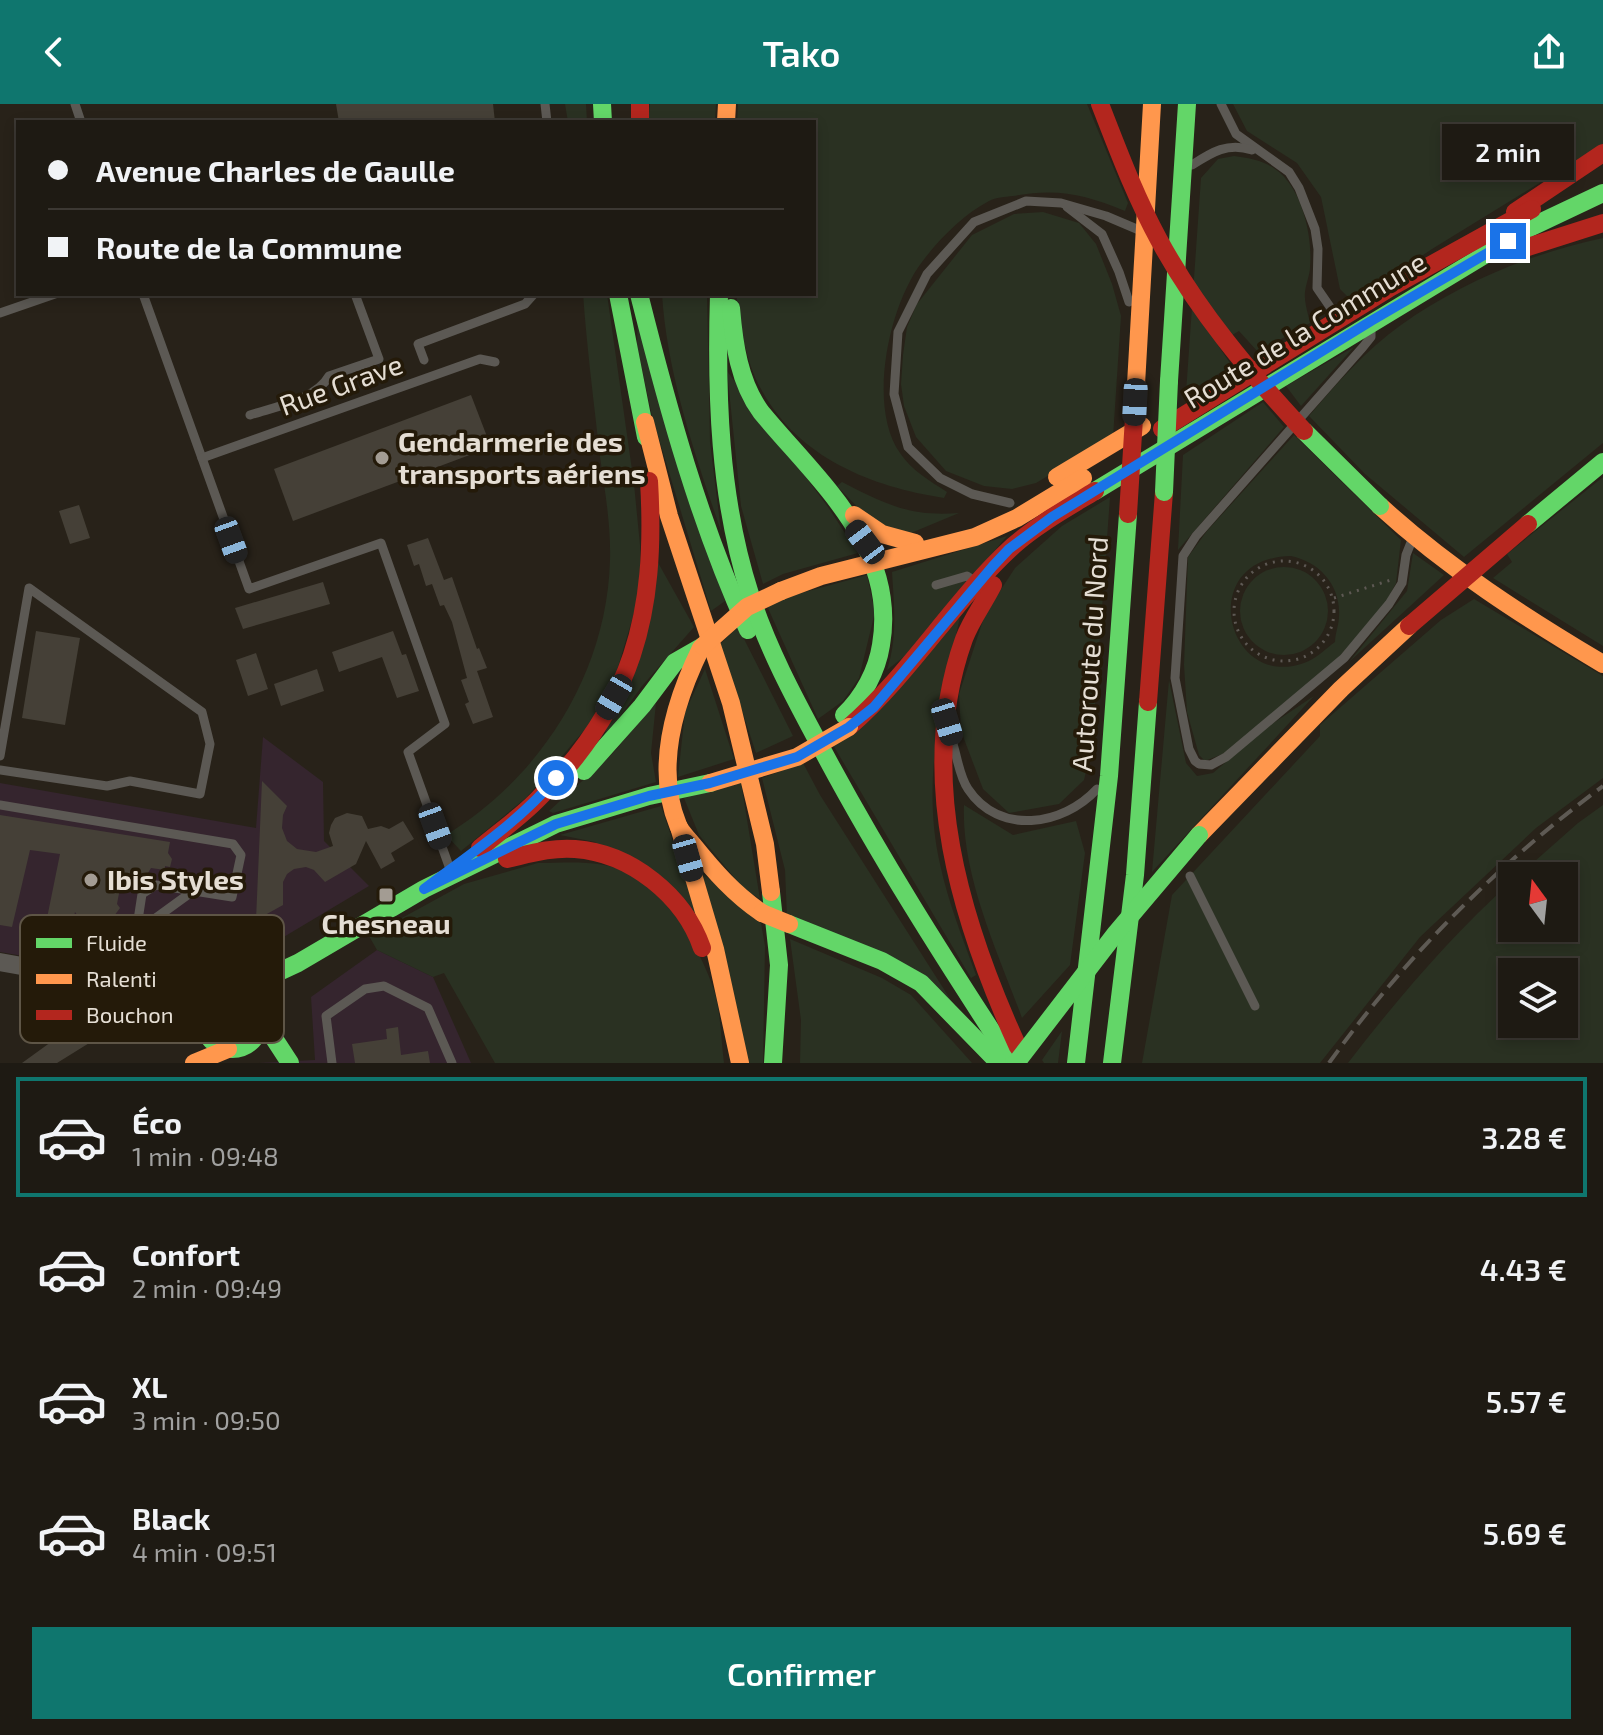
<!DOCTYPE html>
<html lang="fr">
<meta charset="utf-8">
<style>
:root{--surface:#1e1a13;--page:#26231c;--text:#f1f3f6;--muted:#a1a1a0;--line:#3c3833;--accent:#0f766e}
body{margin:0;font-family:"Exo 2",sans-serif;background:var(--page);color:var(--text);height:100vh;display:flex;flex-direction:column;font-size:30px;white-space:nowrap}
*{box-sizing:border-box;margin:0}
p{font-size:26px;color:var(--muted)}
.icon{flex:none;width:44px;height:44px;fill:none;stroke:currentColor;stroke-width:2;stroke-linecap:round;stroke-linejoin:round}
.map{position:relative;height:959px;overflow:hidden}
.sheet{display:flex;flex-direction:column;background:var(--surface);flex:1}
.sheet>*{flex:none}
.banner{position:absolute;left:16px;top:16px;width:800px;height:176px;border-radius:0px;box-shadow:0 4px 12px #0003,0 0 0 2px var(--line);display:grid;align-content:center;height:176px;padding:0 32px;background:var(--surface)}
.needle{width:52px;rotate:345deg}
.tools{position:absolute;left:1498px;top:758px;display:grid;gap:16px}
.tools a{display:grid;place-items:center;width:80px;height:80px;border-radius:0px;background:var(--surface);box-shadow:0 4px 12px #0003,0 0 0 2px var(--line);font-size:40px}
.end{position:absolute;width:36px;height:36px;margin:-18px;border:10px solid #1a73e8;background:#fff;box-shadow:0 0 0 4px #fff}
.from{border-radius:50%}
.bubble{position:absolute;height:56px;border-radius:0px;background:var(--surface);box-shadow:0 4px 12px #0003,0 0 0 2px var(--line);font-size:26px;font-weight:600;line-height:56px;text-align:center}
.car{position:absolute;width:24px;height:48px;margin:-24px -12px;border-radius:10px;box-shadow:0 0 6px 2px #0007;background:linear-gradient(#222 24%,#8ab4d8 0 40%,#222 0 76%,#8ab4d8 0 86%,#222 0)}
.banner b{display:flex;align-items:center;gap:28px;height:76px;font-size:30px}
.banner b+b{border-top:2px solid var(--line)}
.banner i{width:20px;height:20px;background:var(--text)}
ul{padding:14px 0 0;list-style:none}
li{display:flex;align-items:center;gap:24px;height:120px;margin:0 16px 12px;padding:0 16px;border:4px solid transparent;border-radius:0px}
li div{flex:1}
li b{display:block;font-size:30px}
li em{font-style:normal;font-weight:600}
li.selected{border-color:var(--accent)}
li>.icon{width:72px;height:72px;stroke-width:1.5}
.button{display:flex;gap:16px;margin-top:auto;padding:16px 32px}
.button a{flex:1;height:92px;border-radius:0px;background:var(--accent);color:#fff;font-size:32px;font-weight:600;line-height:92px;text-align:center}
header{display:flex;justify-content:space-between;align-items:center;height:104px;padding:0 32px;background:var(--accent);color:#fff;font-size:36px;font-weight:600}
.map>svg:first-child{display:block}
.commercial{fill:#35252e}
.green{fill:#2a3122;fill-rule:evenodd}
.building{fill:#454037}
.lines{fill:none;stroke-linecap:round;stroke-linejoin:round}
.path{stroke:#5e5954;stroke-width:3;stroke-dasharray:2 6;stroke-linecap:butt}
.lane{stroke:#5c5954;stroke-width:9}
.street{stroke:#5c5954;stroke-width:18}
.fast{stroke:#63d668;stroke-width:18}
.slow{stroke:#ff974d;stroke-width:18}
.jam{stroke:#b3261e;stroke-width:18}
.rail{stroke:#5e5a54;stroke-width:4;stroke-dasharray:16 8;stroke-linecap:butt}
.fast-bridge{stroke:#63d668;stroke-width:18}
.slow-bridge{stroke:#ff974d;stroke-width:18}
.jam-bridge{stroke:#b3261e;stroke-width:18}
.route{stroke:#1a73e8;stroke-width:10}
.poi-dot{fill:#a39c93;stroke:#241a09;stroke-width:3}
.labels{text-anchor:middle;stroke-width:7;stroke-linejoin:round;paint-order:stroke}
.street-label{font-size:28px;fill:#e5ded4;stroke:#241a09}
.poi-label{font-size:28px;font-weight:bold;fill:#e5ded4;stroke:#241a09;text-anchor:start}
.key{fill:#241a09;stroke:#5e5546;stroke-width:2}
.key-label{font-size:22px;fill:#e5ded4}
</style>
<header><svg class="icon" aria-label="back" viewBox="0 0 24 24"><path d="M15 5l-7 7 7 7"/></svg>Tako<svg class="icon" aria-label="share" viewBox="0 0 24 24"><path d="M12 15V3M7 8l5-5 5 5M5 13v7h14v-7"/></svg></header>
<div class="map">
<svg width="1603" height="959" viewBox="0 0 1603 959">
<rect width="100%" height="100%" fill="#282219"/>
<g class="commercial">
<polygon points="263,633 323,678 324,737 369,782 200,883 0,848 0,679 256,724"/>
<polygon points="377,846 433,873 471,959 259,959 315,956 311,893"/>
</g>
<g class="green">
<polygon points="565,0 586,0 587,18 568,18"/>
<polygon points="650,0 716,0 715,18 648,18"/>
<path d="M738 0H1087L1128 99 1125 107C1084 90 1057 84 1013 92 1005 93 996 93 989 97 964 110 939 135 922 158 889 201 867 302 900 349 911 366 930 377 947 388L944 394C871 383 797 353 761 285 745 257 741 222 736 190H814V18H737Z"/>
<polygon points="1233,0 1603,0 1603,40 1432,145 1353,198 1340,185 1321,93 1297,59 1247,27"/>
<path d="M1234 52C1248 54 1263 56 1275 65 1302 83 1313 133 1310 163 1310 171 1306 179 1305 188 1304 198 1308 209 1310 219L1258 248 1239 227 1217 240 1232 262 1186 289 1201 74 1218 55Z"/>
<polygon points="1043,108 1079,119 1096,140 1112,180 1121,212 1113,333 1036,379 1012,385 984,382 946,367 916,333 904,302 901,280 903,251 907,223 917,200 972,131 1014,110"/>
<path d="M1603 134V339L1464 453 1365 370 1309 312C1336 280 1366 246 1401 221 1460 179 1532 149 1603 134Z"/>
<path d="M583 190H607L634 380 640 441V489L615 573 593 616 527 693 461 747 446 731C541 673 607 569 610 456 611 422 605 387 600 353 594 299 587 245 583 190Z"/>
<path d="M662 190H707L710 338 721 427C695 351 667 270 662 190Z"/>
<polygon points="638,205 725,497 711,507 652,312 637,241"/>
<polygon points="1354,243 1301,302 1286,282"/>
<polygon points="727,267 828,403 858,449 783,470 763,480 741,402"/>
<polygon points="1263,298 1284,323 1178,446 1183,351"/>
<path d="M1294 331 1401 436 1396 479 1386 498 1339 553 1225 649 1205 657 1199 651 1187 608 1184 561 1188 453 1207 427ZM1291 452C1320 458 1341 482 1339 512 1339 521 1335 529 1335 538 1325 545 1316 555 1304 559 1226 587 1194 454 1291 452Z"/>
<polygon points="1603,373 1603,542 1493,474 1512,458 1507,450"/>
<path d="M842 378C885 400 910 413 959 409L911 429 874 420 837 382Z"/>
<polygon points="1110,393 1092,643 1084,676 1059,700 1009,709 983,685 961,627 959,590 985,510 1015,464 1062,422"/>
<path d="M1007 432 906 551 887 566C898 533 894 502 892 468Z"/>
<polygon points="1413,449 1444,471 1349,558 1407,487"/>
<polygon points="656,455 694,523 642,582 603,636"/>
<circle cx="1284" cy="507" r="44"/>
<polygon points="867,471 875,508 859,574 843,597 818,615 767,502 794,491"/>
<polygon points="1474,495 1603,572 1603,674 1536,724 1420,833 1320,959 1142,959 1172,791 1320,632 1320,621 1441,516"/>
<path d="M960 513C942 594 921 677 940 760 948 798 963 835 976 871L971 874 833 641Z"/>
<polygon points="738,523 793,632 756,649 720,540"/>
<polygon points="705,565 734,655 678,673 685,608"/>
<polygon points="1169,576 1186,659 1197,672 1213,669 1266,624 1314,592 1152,768"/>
<polygon points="656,599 651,649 656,678 553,709 549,707 612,650"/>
<polygon points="803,659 820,691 954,901 787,813 785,766 762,674"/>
<polygon points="741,679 760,795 743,784 699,731 684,694"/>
<path d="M964 701 1013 731 1076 717 1085 749 1070 861 1022 914C998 849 961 771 964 701Z"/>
<path d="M1603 701V959H1348C1398 894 1451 832 1512 777V824H1564V772H1518L1578 719ZM1564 868V920H1512V868Z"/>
<polygon points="661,702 704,830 595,738 560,731"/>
<path d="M538 759C568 759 601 755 629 769 666 786 702 848 714 886 721 909 721 936 724 959H495L444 869 433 873 377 846 369 832 464 780Z"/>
<polygon points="700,767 761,819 765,842 763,959 748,959"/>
<polygon points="790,835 882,874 911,891 972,959 800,959 801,916"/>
<polygon points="1062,927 1058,959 1044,959 1042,956"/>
</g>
<g class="building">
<polygon points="336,0 493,0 495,18 339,18"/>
<polygon points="471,291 491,343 293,417 274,365"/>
<polygon points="79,401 90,434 70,440 59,407"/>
<polygon points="428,434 444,476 452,473 477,545 479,544 487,564 477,567 493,613 473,620 465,600 469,598 461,576 467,574 452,518 444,501 440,502 432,480 426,482 419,460 414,462 407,441"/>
<polygon points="323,478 330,500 243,525 235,504"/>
<polygon points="36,527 80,534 65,621 22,614"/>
<polygon points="393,527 402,551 406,550 419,587 397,594 382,553 339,568 332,548"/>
<polygon points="256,549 268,585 248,592 236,556"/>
<polygon points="317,565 324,587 281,602 274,580"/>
<polygon points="262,677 287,702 283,711 282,724 287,737 297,745 316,748 333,742 329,729 331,721 335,714 347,709 362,712 368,725 381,722 389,725 403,717 414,735 391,749 395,757 381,765 366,737 356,760 325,778 314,766 306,763 294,765 287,770 283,778 283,801 256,816"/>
<polygon points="0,711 170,738 168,749 172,755 170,763 165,762 165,766 151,764 140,782 120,784 117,800 120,804 114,812 112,826 98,823 93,826 91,823 87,825 75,808 70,830 45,824 60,750 30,746 12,823 0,821"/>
<polygon points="95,892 107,894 105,905 115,923 57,959 22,959 51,938 48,932 76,916 73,911 95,898"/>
<polygon points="398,923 401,951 428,947 430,959 355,959 352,940 387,935 386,925"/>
</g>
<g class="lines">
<g class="path">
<circle cx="1284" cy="507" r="50"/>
<polyline points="1334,494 1391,476"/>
</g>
<g class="lane">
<polyline points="75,0 81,18"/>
<polyline points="545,0 547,18"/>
<polyline points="1221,0 1236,30 1289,68 1299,84 1315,125 1318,145 1317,184 1337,213"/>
<path d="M1192 61C1212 48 1228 38 1252 46"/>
<polyline points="1067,103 1102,130 1119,168 1129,198"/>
<polyline points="143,190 249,485 381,439 445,620 408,648 450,765"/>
<polyline points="0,209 55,190"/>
<polyline points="1371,225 1371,233 1363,243 1196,432 1183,452 1175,574 1189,645 1195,657 1199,660 1211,661 1226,653 1344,554 1389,500 1402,479 1406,451 1412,436"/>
<polyline points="424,256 418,240 525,200 534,190"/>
<path d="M250 311C274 303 316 296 329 272L379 255 355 190"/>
<polyline points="202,354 480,255 495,258"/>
<polyline points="1010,399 972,390 940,374 908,343 894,290 898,228 927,170 974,118 1026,97 1061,99 1106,112 1139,126"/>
<polyline points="936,481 967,472 978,479"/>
<path d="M952 637C957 651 959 672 968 685 999 732 1063 722 1097 685"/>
<polyline points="0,652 29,484 202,608 210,640 200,690 130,677 107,682 0,666"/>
<polyline points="0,701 233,740 241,751 232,793 156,781 142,790 136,829"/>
<polyline points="1190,772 1255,902"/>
<polyline points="104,877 109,848 193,787"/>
<polyline points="332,959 326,912 365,885 384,882 428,904 452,959"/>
</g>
<g class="street">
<polyline points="0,858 212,896"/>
<polyline points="179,890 203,914"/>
</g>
<g class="fast">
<polyline points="602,0 603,18"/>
<polyline points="618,190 646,333"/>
<path d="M639 190C668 305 699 418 748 526"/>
<path d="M719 190C716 290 719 394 750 490 768 546 796 597 824 649 879 752 942 851 1006 949L1017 959"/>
<path d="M731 204C734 240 739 278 761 308 818 377 898 443 881 541 877 567 863 593 844 611"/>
<polyline points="1169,277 1187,0"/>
<polyline points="1095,387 1529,124 1603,89"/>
<polyline points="1528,420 1603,358"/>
<polyline points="584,667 642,602 675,558 703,542"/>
<polyline points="771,788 779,861 773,959"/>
<polyline points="789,820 882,857 921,879 997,957"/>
<circle cx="232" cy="916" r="29"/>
<polyline points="238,887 298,859 424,785 556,720 649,692 710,679"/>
<polyline points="262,916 290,959"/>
<polyline points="1076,959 1109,672 1128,410"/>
<polyline points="1112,959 1135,771 1148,598"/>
</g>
<g class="slow">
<polyline points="726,18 727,0"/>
<polyline points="1135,298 1152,0"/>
<polyline points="645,318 669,412 731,599 765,740 771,788"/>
<polyline points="1057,373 1142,322"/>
<path d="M1380 402C1448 464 1524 513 1603 560"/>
<polyline points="854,411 882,430 915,439"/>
<polyline points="781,487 821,472 975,433 1017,414 1083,374"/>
<path d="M701 544C675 597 654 663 678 721 681 729 688 734 693 741 714 767 734 790 762 809"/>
<polyline points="679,723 715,845 740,959"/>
<polyline points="1199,731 1341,585 1409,522"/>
<polyline points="194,959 228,945"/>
</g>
<g class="jam">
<polyline points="640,0 640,18"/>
<polyline points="1515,108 1603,49"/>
<polyline points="1506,150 1603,119"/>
<polyline points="1162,325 1391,183 1532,105"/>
<path d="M993 481C984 499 971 516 964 535 915 671 961 818 1018 943"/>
<polyline points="1148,598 1164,388"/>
<path d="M849 623C911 569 953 497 1013 442 1038 420 1067 404 1095 387"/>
<path d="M480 744C499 728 519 714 536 697 633 602 657 510 649 377"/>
<path d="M507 755C529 750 552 743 575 745 631 749 684 792 702 844"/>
</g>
<path class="rail" d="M1329 959C1405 853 1498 760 1603 682"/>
<g class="fast-bridge">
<polyline points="1304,327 1380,402"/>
<polyline points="1164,388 1169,277"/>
<polyline points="1016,959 1116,829 1199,731"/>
</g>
<g class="slow-bridge">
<polyline points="703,542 747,503 781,487"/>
<polyline points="710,679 797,653 849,623"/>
<polyline points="762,809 789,820"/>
</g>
<g class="jam-bridge">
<path d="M1100 0C1118 46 1135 92 1159 136 1197 206 1249 268 1304 327"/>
<polyline points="1128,410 1135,298"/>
<polyline points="1409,522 1528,420"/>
</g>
</g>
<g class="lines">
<path class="route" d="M556 674C519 718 470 750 424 785L556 720 649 692 710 679 797 653 849 623 874 603 993 462 1009 445 1052 413 1371 217 1508 137"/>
</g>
<g class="poi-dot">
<circle cx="382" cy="354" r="8"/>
<circle cx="91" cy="776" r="8"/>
<rect x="378" y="783" width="16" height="16" rx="4"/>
</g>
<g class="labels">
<g class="street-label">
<text transform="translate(1305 226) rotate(-31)" y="10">Route de la Commune</text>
<text transform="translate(341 281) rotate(-20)" y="10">Rue Grave</text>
<text transform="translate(1090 550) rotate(-86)" y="10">Autoroute du Nord</text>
</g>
<g class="poi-label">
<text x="398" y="348">Gendarmerie des<tspan x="398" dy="32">transports aériens</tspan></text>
<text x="107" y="786">Ibis Styles</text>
<text x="386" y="830" text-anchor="middle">Chesneau</text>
</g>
</g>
<rect x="20" y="811" width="264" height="128" rx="12" class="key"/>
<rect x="36" y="834" width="36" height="10" fill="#63d668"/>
<rect x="36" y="870" width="36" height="10" fill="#ff974d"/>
<rect x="36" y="906" width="36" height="10" fill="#b3261e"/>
<g class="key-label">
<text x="86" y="847">Fluide</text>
<text x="86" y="883">Ralenti</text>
<text x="86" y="919">Bouchon</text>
</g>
</svg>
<div class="tools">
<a><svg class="needle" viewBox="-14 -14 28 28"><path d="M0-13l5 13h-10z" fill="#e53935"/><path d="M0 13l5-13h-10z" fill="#a1a1a0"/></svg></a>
<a><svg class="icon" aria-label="layers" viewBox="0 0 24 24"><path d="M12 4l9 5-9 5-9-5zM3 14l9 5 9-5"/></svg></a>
</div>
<i class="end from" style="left:556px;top:674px"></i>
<i class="end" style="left:1508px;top:137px"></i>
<div class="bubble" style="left:1442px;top:20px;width:132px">2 min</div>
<i class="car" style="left:1135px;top:298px;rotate:183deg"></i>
<i class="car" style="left:231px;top:436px;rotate:160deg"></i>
<i class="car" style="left:865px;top:438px;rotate:323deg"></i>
<i class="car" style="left:614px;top:593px;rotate:210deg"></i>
<i class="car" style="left:947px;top:618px;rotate:163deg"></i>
<i class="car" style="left:435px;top:722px;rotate:160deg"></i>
<i class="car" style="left:688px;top:754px;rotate:164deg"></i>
<div class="banner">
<b><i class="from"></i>Avenue Charles de Gaulle</b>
<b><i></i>Route de la Commune</b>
</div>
</div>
<section class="sheet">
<ul>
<li class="selected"><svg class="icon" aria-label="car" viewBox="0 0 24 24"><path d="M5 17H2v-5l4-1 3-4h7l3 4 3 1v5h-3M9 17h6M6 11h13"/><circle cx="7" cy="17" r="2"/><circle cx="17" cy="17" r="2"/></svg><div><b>Éco</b><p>1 min · 09:48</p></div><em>3.28 €</em></li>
<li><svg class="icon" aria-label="car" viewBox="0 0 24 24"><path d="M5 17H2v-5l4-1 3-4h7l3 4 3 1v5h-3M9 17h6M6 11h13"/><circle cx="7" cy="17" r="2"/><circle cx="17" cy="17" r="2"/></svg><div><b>Confort</b><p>2 min · 09:49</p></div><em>4.43 €</em></li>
<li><svg class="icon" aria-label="car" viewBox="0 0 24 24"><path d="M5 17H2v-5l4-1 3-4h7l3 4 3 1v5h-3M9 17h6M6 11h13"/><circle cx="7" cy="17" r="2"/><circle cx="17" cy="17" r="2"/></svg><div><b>XL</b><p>3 min · 09:50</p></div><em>5.57 €</em></li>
<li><svg class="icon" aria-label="car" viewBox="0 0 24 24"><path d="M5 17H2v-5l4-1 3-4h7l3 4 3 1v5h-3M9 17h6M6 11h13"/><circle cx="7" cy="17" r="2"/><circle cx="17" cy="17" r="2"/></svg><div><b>Black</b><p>4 min · 09:51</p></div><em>5.69 €</em></li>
</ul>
<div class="button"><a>Confirmer</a></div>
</section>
